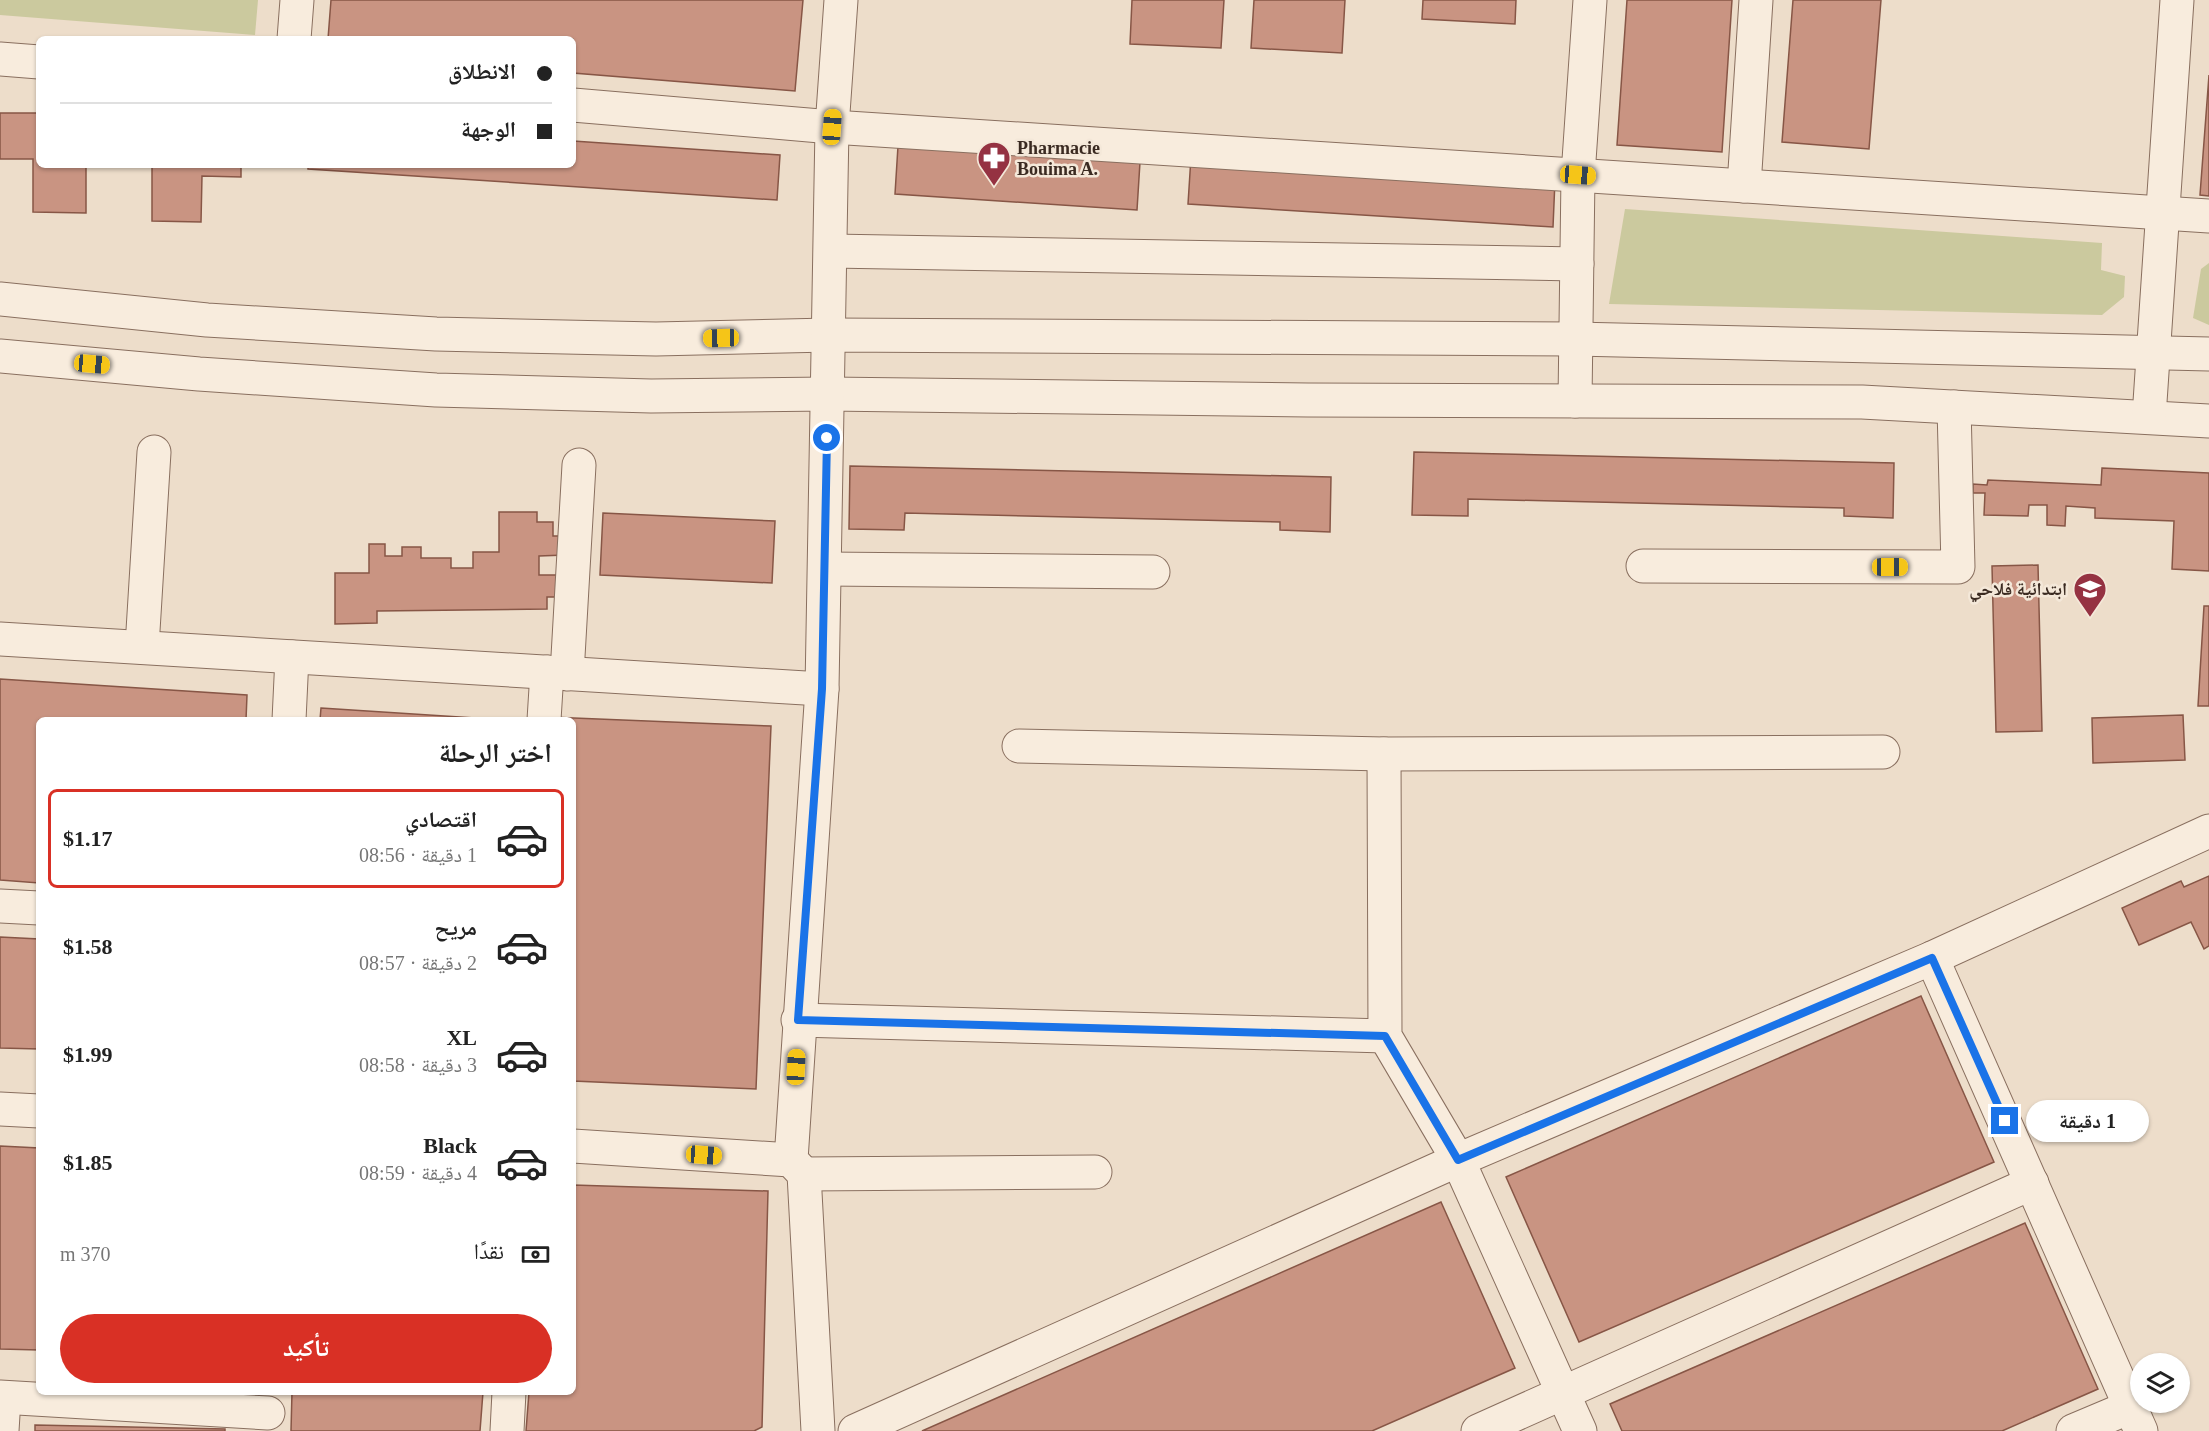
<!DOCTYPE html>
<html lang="ar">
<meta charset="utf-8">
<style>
:root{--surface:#fff;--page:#f6f6f6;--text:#222;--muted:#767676;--line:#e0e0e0;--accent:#d93025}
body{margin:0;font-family:"Times New Roman","Noto Naskh Arabic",serif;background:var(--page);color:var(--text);direction:rtl;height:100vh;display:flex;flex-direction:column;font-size:22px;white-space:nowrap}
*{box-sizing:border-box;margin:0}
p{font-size:20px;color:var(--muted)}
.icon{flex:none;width:33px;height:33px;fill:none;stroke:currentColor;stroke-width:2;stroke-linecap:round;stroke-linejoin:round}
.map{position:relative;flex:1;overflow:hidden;direction:ltr}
.sheet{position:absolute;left:36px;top:717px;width:540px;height:678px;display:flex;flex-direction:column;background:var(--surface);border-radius:9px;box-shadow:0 2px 4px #0004;direction:rtl}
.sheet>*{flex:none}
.guide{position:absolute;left:36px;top:36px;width:540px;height:132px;border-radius:9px;box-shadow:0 2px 4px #0004;direction:rtl;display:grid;align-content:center;height:132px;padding:0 24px;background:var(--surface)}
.tools{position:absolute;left:2130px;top:1353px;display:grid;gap:12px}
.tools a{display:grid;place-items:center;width:60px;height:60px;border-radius:50%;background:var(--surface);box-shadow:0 2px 4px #0004;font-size:30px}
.end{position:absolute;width:27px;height:27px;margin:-14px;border:8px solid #1a73e8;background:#fff;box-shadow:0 0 0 3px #fff}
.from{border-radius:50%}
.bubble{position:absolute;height:42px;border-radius:21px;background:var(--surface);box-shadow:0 2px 4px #0004;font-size:20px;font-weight:700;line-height:42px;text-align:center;direction:rtl}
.car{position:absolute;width:18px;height:36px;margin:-18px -9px;border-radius:8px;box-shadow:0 0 4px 2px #0007;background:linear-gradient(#f5c518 24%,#345 0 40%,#f5c518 0 76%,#345 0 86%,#f5c518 0)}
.guide b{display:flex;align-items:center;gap:21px;height:57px;font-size:22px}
.guide b+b{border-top:2px solid var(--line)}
.guide i{width:15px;height:15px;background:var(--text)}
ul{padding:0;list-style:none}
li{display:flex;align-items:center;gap:18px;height:99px;margin:0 12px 9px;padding:0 12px;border:3px solid transparent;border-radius:9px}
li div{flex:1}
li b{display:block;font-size:22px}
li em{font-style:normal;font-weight:700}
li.active{border-color:var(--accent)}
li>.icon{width:54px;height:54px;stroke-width:1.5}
h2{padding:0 24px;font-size:27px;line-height:72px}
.pay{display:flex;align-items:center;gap:15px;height:66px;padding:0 24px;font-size:22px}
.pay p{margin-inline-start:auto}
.cta{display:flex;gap:12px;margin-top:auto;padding:12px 24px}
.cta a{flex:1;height:69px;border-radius:36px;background:var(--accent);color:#fff;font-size:24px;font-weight:700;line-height:69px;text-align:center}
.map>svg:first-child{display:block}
.green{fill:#cbc99e}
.building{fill:#c99482;stroke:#875646;stroke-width:1.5}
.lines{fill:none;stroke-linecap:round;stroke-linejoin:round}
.minor-casing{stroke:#896f5f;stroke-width:35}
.minor{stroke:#f8ecdd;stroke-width:33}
.route{stroke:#1a73e8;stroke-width:8}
.labels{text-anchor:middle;stroke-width:5;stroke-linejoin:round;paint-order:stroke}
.poi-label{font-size:18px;font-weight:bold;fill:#3a2a21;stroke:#f4e8d9;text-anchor:start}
</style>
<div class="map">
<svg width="2209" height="1431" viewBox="0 0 2209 1431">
<rect width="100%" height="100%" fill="#edddca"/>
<g class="green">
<polygon points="0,0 258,0 255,35 0,15"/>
<polygon points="1625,209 2102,243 2101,270 2125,276 2124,297 2102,315 1609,304"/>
<polygon points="2209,263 2209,325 2193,318 2201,269"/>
</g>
<g class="building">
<polygon points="331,0 803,0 795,91 573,73 573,39 328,39"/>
<polygon points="1132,0 1224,0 1221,48 1130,44"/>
<polygon points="1254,0 1345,0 1342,53 1251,48"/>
<polygon points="1423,0 1516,0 1515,24 1422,19"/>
<polygon points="1627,0 1732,0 1722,152 1617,145"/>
<polygon points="1793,0 1881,0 1869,149 1782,142"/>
<polygon points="2209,75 2209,196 2200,195"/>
<polygon points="0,113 39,113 39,165 241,165 241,177 202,176 201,222 152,221 152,166 86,166 86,213 33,212 33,159 0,159"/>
<polygon points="573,141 780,155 777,200 308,169 308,165 573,165"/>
<polygon points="898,146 1140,162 1137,210 895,194"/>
<polygon points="1191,157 1555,180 1553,227 1188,204"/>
<polygon points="1414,452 1894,463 1893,518 1844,516 1844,508 1468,499 1468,516 1412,515"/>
<polygon points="850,466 1331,477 1330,532 1280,530 1280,522 905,513 904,530 849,529"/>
<polygon points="2102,468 2209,473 2209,571 2172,569 2174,521 2095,518 2095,508 2066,506 2065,526 2047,525 2047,505 2029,505 2028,516 1984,515 1985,493 1973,493 1973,484 1987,485 1988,480 2101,485"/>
<polygon points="499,512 537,512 537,522 553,522 553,536 565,536 565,555 539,556 539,575 558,575 558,597 547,597 547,609 377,611 377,623 335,624 335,573 369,573 369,544 385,544 385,556 402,556 402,547 421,547 421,558 451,558 451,568 473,568 473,552 499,552"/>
<polygon points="603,513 775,521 772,583 600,575"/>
<polygon points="2038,565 2042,731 1996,732 1992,566"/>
<polygon points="2204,606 2209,606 2209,706 2198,706"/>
<polygon points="0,679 247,695 246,720 39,720 39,883 0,880"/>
<polygon points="321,708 506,720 320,720"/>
<polygon points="2183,715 2185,760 2093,763 2092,718"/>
<polygon points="549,717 771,726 756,1089 573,1081 573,720 549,720"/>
<polygon points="2209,876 2209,946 2204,949 2191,922 2139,945 2122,908 2181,881 2184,887"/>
<polygon points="0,937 39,939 39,1049 0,1048"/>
<polygon points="1921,996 1994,1162 1579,1342 1506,1177"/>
<polygon points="0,1146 39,1148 39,1350 0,1349"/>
<polygon points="573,1185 768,1191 762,1427 754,1431 526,1431 529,1392 573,1392"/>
<polygon points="1441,1202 1515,1368 1372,1431 922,1431"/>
<polygon points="2025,1223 2098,1389 2002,1431 1622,1431 1610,1404"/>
<polygon points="292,1392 483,1392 480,1431 291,1431"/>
<polygon points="35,1425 225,1429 225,1431 35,1431"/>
</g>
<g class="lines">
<g class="minor-casing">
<g id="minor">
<polyline points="294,39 297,0"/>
<polyline points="0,59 39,62"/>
<polyline points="573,105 832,127 2209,216"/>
<polyline points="1744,186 1756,0"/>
<polyline points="831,251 1577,264"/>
<polyline points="0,299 207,320 436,334 656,339 829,335 1575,339 2209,354"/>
<polyline points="0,356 199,374 436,390 651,396 828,394 1308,400 1862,402 2209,421"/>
<polyline points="1575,401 1578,175 1590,0"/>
<polyline points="2149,417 2177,0"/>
<polyline points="1643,566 1958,567 1954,407"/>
<polyline points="825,569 1153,572"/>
<polyline points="0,639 822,689"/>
<polyline points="142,647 154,452"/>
<polyline points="567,674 579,465"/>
<polyline points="289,720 292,657"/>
<polyline points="544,720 547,672"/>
<polyline points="1019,746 1384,754 1883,752"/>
<polyline points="1384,754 1385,1036 1458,1160 1580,1431"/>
<polyline points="0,906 39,908"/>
<polyline points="1932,958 2141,1431"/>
<polyline points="798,1020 1385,1036"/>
<polyline points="0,1109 39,1111"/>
<polyline points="573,1146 791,1160"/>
<polyline points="804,1174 1095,1172"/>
<polyline points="0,1397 268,1413"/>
<polyline points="2,1431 4,1398"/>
<polyline points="507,1431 509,1392"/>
<polyline points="818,1431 804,1174 791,1160 822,689 832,127 841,0"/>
<polyline points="855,1431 1458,1160 1932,958 2209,831"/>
<polyline points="1478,1431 2032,1183"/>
<polyline points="2073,1431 2130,1407"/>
</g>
</g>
<use href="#minor" class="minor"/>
</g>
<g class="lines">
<polyline class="route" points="827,438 822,689 798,1020 1385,1036 1458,1160 1932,958 2005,1121"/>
</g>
<defs>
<g id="pharmacy-pin" transform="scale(1.725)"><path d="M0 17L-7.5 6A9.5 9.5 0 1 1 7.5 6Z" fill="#953242" stroke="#f4e8d9"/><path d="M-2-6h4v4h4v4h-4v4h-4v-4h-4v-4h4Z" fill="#fff"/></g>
<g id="school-pin" transform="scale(1.725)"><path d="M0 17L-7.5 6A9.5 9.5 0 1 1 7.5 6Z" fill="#953242" stroke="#f4e8d9"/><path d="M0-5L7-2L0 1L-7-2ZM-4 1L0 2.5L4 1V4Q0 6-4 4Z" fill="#fff"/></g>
</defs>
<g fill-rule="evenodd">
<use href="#pharmacy-pin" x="994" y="158"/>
<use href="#school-pin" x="2090" y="589"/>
</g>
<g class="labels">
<g class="poi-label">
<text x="1017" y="154">Pharmacie<tspan x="1017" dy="21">Bouima A.</tspan></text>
<text x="2067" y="595" text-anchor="end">ابتدائية فلاحي</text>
</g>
</g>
</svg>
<div class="tools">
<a><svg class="icon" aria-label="layers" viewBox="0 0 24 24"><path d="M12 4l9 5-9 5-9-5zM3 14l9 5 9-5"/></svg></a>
</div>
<i class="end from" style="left:827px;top:438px"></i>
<i class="end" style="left:2005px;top:1121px"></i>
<div class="bubble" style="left:2026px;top:1100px;width:123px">1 دقيقة</div>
<i class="car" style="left:832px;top:127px;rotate:4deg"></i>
<i class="car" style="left:1578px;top:175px;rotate:94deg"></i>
<i class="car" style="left:721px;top:338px;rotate:269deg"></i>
<i class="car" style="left:92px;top:364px;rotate:95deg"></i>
<i class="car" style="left:1890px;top:567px;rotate:90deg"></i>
<i class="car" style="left:796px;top:1067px;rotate:3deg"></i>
<i class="car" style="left:704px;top:1155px;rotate:94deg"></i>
<div class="guide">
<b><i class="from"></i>الانطلاق</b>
<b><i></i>الوجهة</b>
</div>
<section class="sheet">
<h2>اختر الرحلة</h2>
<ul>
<li class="active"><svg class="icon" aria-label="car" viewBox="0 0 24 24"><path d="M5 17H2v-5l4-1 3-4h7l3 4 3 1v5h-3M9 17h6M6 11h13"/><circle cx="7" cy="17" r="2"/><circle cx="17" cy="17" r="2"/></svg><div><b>اقتصادي</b><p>1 دقيقة · 08:56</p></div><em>$1.17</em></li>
<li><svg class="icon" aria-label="car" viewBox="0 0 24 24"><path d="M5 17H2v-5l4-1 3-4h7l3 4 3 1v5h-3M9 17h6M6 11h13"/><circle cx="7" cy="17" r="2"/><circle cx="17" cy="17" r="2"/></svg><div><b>مريح</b><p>2 دقيقة · 08:57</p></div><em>$1.58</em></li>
<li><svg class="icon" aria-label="car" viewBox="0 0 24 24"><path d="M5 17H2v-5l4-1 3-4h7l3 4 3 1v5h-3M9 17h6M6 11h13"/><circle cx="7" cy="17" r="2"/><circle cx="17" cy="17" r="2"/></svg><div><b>XL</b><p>3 دقيقة · 08:58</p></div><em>$1.99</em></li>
<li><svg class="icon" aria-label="car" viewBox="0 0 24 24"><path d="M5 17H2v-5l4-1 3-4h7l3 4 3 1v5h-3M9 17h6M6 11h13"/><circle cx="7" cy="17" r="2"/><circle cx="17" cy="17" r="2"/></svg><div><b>Black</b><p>4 دقيقة · 08:59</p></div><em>$1.85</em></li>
</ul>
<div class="pay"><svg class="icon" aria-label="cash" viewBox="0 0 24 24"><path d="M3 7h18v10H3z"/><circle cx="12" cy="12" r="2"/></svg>نقدًا<p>370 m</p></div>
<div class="cta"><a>تأكيد</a></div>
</section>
</div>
